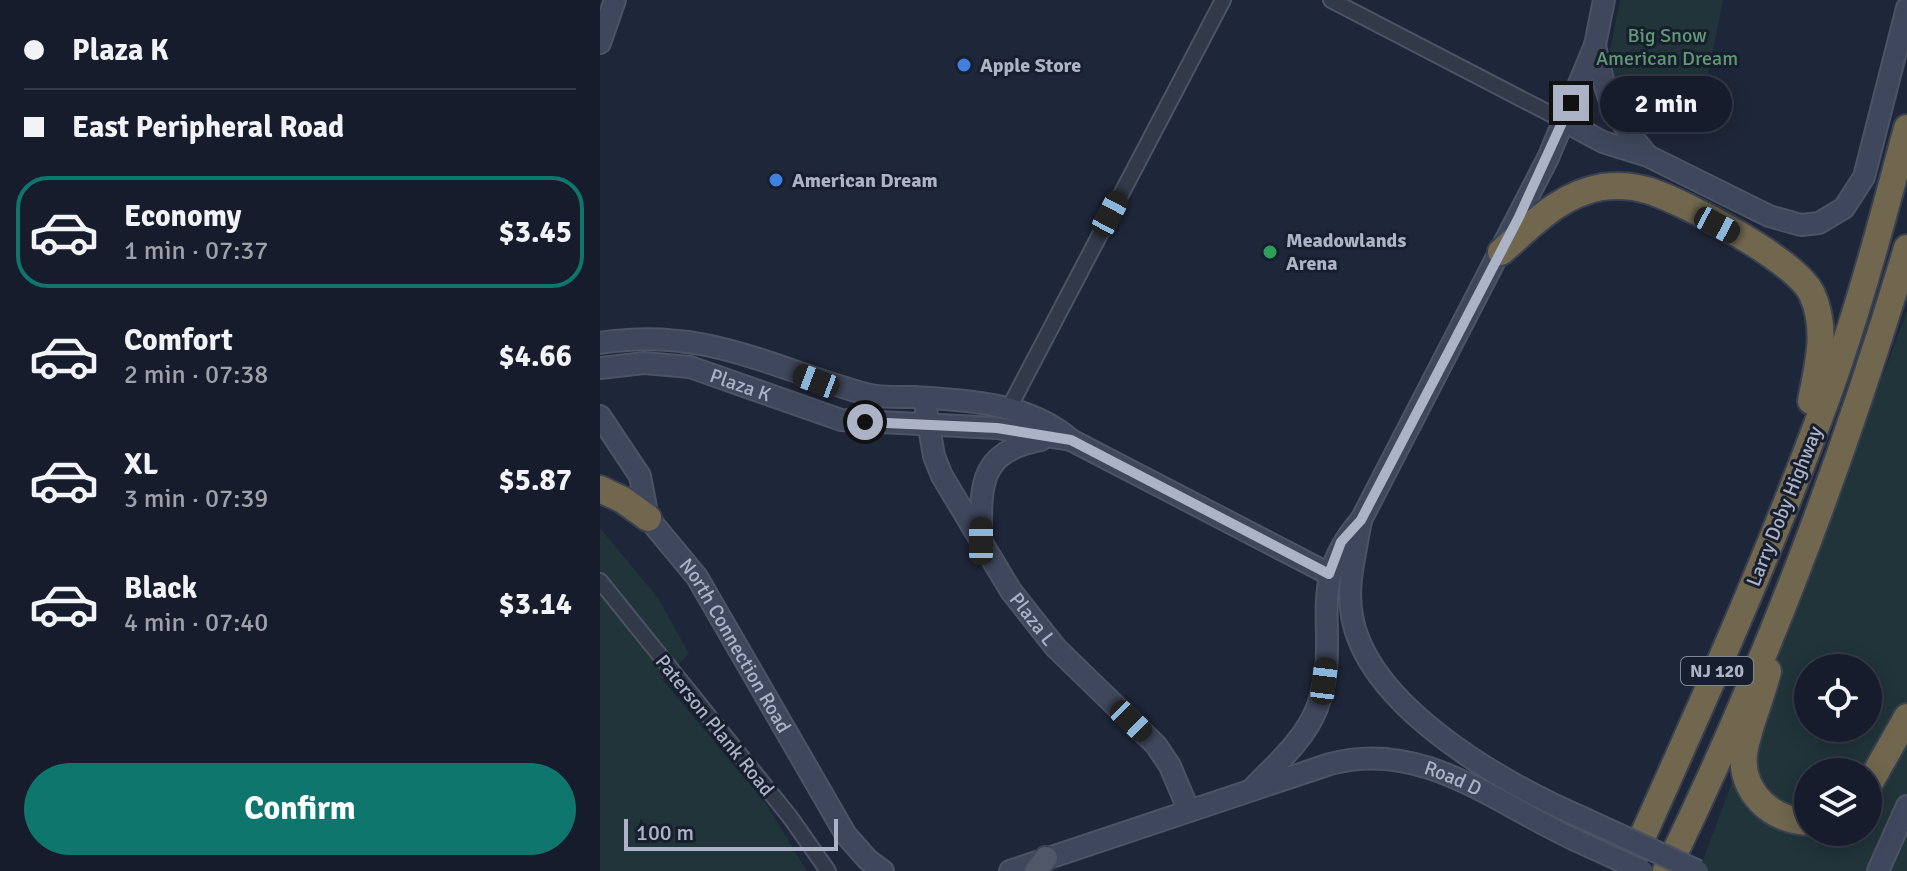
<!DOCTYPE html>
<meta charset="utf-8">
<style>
:root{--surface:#161c2b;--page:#1f2533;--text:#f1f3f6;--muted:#9ea1a9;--line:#353a47;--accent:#0f766e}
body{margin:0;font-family:Signika,sans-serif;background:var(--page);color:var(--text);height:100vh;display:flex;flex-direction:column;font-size:30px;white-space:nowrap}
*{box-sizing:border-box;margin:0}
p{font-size:26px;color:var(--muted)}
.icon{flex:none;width:44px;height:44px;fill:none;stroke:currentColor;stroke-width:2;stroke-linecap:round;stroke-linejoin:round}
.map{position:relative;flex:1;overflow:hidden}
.panel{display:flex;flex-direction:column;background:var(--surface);width:600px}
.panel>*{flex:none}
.banner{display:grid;align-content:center;height:176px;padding:0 24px;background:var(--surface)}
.buttons{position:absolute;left:1194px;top:654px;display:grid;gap:16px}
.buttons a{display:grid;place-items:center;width:88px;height:88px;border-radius:50%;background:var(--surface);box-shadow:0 4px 20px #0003,0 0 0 2px var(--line);font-size:40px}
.scale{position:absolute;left:24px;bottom:20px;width:214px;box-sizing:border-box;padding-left:8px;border:4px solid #acb3c6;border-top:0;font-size:22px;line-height:28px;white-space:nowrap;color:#acb3c6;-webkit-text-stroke:6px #171e2d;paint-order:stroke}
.end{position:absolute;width:36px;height:36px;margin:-18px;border:10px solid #acb3c6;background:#111;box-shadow:0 0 0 4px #111}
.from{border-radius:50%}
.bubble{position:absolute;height:56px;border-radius:28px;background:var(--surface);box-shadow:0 4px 20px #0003,0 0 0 2px var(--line);font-size:26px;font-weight:700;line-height:56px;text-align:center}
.car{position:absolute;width:24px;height:48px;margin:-24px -12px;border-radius:10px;box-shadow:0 0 6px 2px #0007;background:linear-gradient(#222 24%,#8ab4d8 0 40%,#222 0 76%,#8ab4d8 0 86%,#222 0)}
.banner b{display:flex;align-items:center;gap:28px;height:76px;font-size:30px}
.banner b+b{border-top:2px solid var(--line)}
.banner i{width:20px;height:20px;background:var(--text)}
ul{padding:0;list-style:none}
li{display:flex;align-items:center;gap:24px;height:112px;margin:0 16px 12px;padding:0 8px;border:4px solid transparent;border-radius:32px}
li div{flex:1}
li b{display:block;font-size:30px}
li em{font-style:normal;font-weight:700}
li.on{border-color:var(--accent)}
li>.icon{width:72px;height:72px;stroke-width:1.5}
.primary-button{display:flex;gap:16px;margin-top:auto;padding:16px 24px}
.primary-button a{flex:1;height:92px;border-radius:48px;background:var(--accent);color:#fff;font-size:32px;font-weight:700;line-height:92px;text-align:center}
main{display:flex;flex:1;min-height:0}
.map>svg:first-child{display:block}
.green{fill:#20343a;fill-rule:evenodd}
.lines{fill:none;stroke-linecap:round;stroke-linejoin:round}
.street-casing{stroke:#4c5364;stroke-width:18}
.secondary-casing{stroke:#4c5364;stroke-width:24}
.primary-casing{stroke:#3b4252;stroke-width:26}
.highway-casing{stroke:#394050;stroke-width:30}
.street{stroke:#323949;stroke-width:14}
.secondary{stroke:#3f475c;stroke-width:20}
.primary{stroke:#4f5769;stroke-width:22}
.highway{stroke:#70674e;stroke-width:26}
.secondary-bridge-casing{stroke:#4c5364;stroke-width:24;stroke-linecap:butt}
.secondary-bridge{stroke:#3f475c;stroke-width:20}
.route{stroke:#acb3c6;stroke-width:10}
.shop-dot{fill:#3f7fe0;stroke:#171e2d;stroke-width:3}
.leisure-dot{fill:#2e9e5b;stroke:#171e2d;stroke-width:3}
.labels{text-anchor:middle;stroke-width:6;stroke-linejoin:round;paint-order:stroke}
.shield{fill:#171e2d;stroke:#7f8698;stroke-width:2}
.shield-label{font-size:18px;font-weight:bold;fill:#acb3c6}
.park-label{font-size:20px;fill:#629875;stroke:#171e2d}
.poi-label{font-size:20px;font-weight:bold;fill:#acb3c6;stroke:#171e2d;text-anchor:start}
.street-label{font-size:20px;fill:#acb3c6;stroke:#171e2d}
</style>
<main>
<section class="panel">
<div class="banner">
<b><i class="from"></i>Plaza K</b>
<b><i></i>East Peripheral Road</b>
</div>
<ul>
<li class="on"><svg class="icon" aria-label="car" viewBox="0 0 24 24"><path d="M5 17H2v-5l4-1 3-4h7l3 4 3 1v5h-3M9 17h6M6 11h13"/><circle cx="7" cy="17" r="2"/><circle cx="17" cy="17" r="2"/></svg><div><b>Economy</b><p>1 min · 07:37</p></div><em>$3.45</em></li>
<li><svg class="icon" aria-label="car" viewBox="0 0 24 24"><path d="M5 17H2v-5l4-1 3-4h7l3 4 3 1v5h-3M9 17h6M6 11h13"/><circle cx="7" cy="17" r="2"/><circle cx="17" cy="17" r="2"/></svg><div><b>Comfort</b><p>2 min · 07:38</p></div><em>$4.66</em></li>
<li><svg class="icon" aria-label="car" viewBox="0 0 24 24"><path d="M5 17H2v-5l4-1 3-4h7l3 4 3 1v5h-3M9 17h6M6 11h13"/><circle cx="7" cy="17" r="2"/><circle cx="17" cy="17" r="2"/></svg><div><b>XL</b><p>3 min · 07:39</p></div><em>$5.87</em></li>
<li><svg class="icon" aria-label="car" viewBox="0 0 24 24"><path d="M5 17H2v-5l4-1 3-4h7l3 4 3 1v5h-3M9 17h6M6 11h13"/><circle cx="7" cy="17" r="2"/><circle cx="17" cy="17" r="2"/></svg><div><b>Black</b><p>4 min · 07:40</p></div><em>$3.14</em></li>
</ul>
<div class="primary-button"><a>Confirm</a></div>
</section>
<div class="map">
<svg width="1307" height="871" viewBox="0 0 1307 871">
<rect width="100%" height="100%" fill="#1e2639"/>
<g class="green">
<polygon points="1020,0 1123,0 1103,100 1004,81"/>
<path d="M1307 311V871H1099ZM1208 668H1268V728H1208ZM1208 772H1268V832H1208Z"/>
<polygon points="0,528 59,599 89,654 62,679 166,804 207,871 0,871"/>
</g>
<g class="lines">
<g class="street-casing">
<g id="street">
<polyline points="731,0 964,121"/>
<polyline points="409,408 623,0"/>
<polyline points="0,581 190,817 228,871"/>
</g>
</g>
<g class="secondary-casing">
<g id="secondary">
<polyline points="0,43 15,0"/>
<path d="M995 45C1006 100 1012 114 1048 156"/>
<polyline points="964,121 1003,142 1048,156 1169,216 1201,225 1219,223 1244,208 1264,177 1307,8"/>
<path d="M0 343C104 326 171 368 266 394 281 398 299 397 315 397 368 400 429 403 471 440L729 574"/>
<path id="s1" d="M0 368 44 363 90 367 241 420 397 428 471 440"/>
<path id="s2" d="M324 398 334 456 342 476 411 591 456 648 556 745 570 766 589 811"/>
<path id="s3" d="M0 416 40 476 48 518 97 577 246 835 268 860 283 871"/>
<path d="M761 520C756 552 746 584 752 616 768 708 905 784 983 818"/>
<path d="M381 541C381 487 377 452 441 440"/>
<path d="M651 790C675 765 704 741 717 708 744 635 701 588 761 520L948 158 995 45 1004 0"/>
<path id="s4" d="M410 871 730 764C821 739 894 802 973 839"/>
<polyline points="1278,871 1307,806"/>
</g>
</g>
<g class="primary-casing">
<polyline id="primary" points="436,871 446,858"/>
</g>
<g class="highway-casing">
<g id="highway">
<path d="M901 252C931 226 960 194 1002 187 1017 185 1034 186 1050 191 1086 203 1196 260 1212 294 1228 330 1218 364 1211 401"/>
<polyline points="0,489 23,500 48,518"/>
<path d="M1168 671C1162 697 1147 730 1144 754 1140 792 1172 821 1208 822"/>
<polyline points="1268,786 1307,717"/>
<path d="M1027 871C1094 722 1162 572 1219 419 1255 324 1281 225 1307 128"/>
<path d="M1066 871C1164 671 1243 461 1307 248"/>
</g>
</g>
<use href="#street" class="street"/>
<use href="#secondary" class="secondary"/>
<use href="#primary" class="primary"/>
<use href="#highway" class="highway"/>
<g class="secondary-bridge-casing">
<g id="secondary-bridge">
<polyline points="983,818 1098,871"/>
<polyline points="973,839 1043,871"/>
</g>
</g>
<use href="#secondary-bridge" class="secondary-bridge"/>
</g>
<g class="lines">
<polyline class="route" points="265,422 397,428 471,440 729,574 741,542 761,520 919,217 971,103"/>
</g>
<g class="shop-dot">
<circle cx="364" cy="65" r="8"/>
<circle cx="176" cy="180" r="8"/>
</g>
<circle class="leisure-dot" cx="670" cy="252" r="8"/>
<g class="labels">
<rect class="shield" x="1081" y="657" width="72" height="28" rx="6"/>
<g class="shield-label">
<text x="1117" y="677">NJ 120</text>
</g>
<g class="park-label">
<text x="1067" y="42">Big Snow<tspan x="1067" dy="23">American Dream</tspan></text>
</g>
<g class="poi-label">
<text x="380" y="72">Apple Store</text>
<text x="192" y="187">American Dream</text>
<text x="686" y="247">Meadowlands<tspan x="686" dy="23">Arena</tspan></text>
</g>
<g class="street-label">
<text dy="7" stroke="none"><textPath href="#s1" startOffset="144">Plaza K</textPath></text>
<text transform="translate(1184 506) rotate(-68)" y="7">Larry Doby Highway</text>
<text dy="7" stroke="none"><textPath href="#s2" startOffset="250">Plaza L</textPath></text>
<text dy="7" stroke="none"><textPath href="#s3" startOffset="270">North Connection Road</textPath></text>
<text transform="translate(115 725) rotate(51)" y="7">Paterson Plank Road</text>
<text dy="7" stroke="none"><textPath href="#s4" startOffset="464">Road D</textPath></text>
</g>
</g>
</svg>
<div class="buttons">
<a><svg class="icon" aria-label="locate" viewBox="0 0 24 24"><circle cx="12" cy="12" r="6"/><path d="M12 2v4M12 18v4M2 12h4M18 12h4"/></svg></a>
<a><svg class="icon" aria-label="layers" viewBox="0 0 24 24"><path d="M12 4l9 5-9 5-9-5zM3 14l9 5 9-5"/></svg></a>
</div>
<div class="scale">100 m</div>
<i class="end from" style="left:265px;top:422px"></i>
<i class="end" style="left:971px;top:103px"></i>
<div class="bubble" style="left:1000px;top:76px;width:132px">2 min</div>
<i class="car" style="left:510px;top:214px;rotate:28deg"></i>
<i class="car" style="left:1117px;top:225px;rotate:118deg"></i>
<i class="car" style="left:216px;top:381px;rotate:291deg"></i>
<i class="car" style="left:381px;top:541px;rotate:0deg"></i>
<i class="car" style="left:724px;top:681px;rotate:7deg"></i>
<i class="car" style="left:531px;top:721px;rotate:134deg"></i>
</div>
</main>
